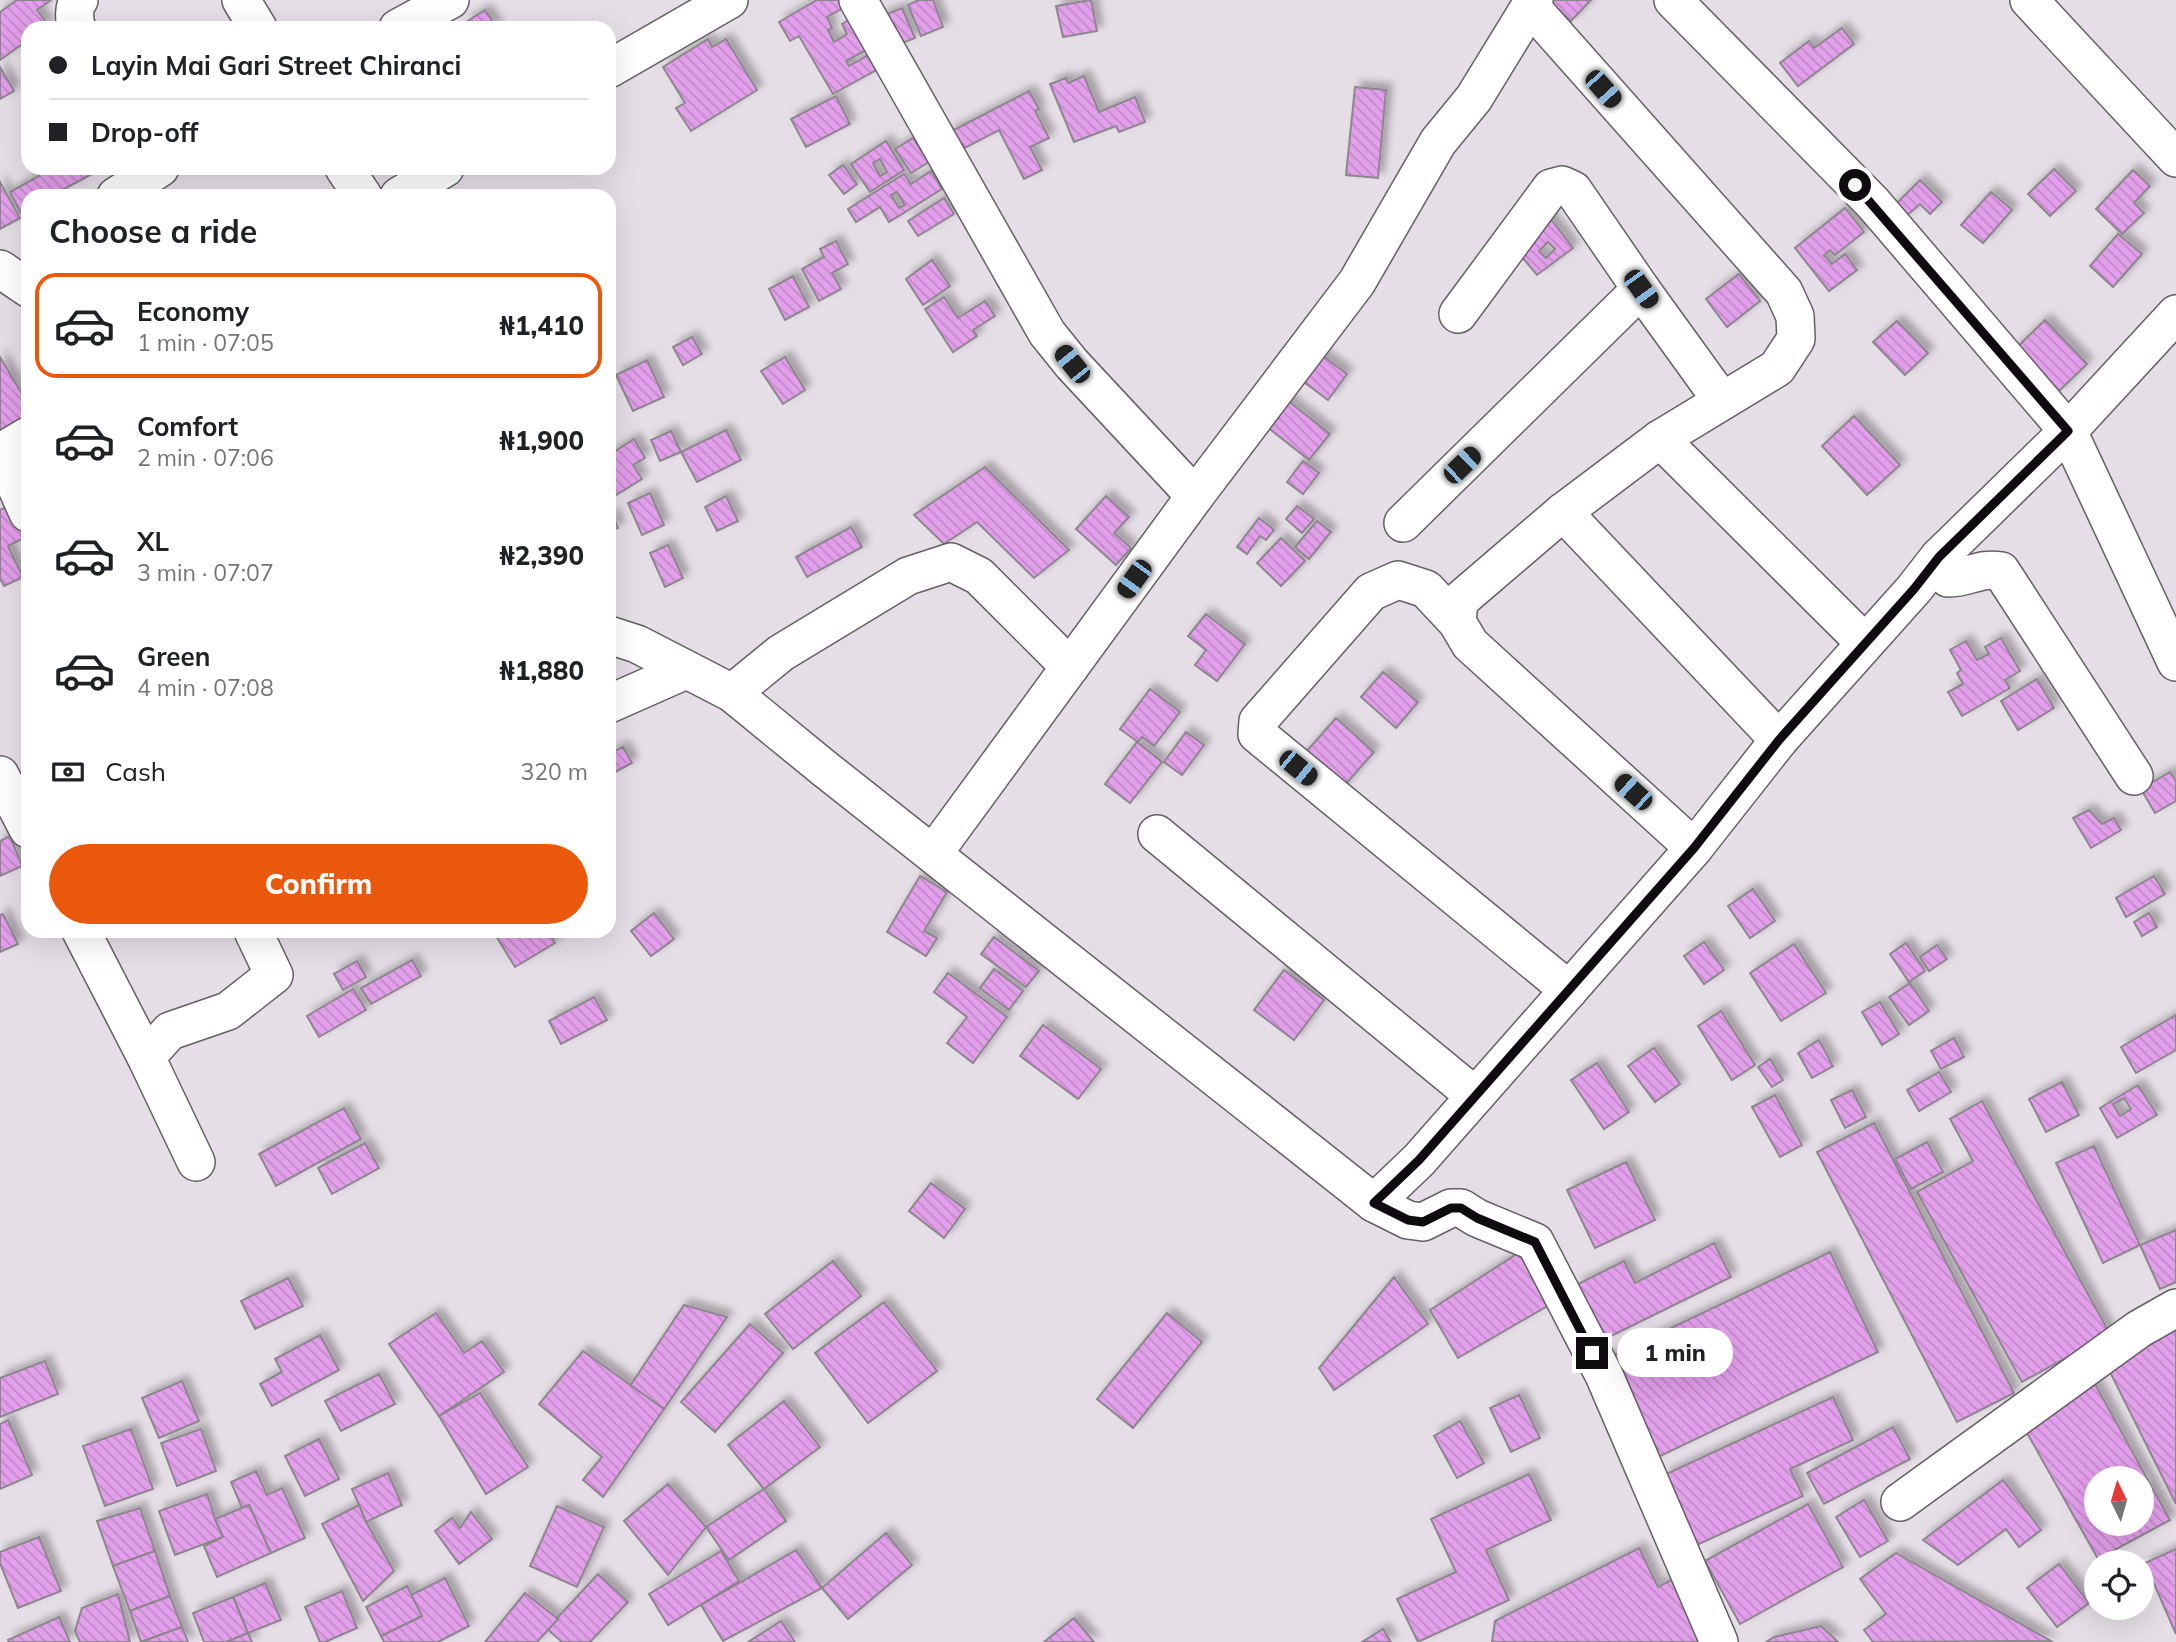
<!DOCTYPE html>
<meta charset="utf-8">
<style>
:root{--surface:#fff;--page:#f6f6f6;--text:#202124;--muted:#757577;--line:#e0e0e0;--accent:#ea580c}
body{margin:0;font-family:Mulish,sans-serif;background:var(--page);color:var(--text);height:100vh;display:flex;flex-direction:column;font-size:26px;white-space:nowrap}
*{box-sizing:border-box;margin:0}
p{font-size:23px;color:var(--muted)}
.icon{flex:none;width:38px;height:38px;fill:none;stroke:currentColor;stroke-width:2;stroke-linecap:round;stroke-linejoin:round}
.map{position:relative;flex:1;overflow:hidden}
.panel{position:absolute;left:21px;top:189px;width:595px;height:749px;display:flex;flex-direction:column;background:var(--surface);border-radius:21px;box-shadow:0 7px 28px #0002}
.panel>*{flex:none}
.hud{position:absolute;left:21px;top:21px;width:595px;height:154px;border-radius:21px;box-shadow:0 7px 28px #0002;display:grid;align-content:center;height:154px;padding:0 28px;background:var(--surface)}
.needle{width:46px;rotate:355deg}
.fabs{position:absolute;left:2084px;top:1466px;display:grid;gap:14px}
.fabs a{display:grid;place-items:center;width:70px;height:70px;border-radius:50%;background:var(--surface);box-shadow:0 7px 28px #0002;font-size:35px}
.end{position:absolute;width:32px;height:32px;margin:-16px;border:9px solid #0f0c0f;background:#fff;box-shadow:0 0 0 4px #fff}
.from{border-radius:50%}
.bubble{position:absolute;height:49px;border-radius:24px;background:var(--surface);box-shadow:0 7px 28px #0002;font-size:23px;font-weight:800;line-height:49px;text-align:center}
.car{position:absolute;width:21px;height:42px;margin:-21px -10px;border-radius:9px;box-shadow:0 0 5px 2px #0007;background:linear-gradient(#222 24%,#8ab4d8 0 40%,#222 0 76%,#8ab4d8 0 86%,#222 0)}
.hud b{display:flex;align-items:center;gap:24px;height:66px;font-size:26px}
.hud b+b{border-top:2px solid var(--line)}
.hud i{width:18px;height:18px;background:var(--text)}
ul{padding:0;list-style:none}
li{display:flex;align-items:center;gap:21px;height:105px;margin:0 14px 10px;padding:0 14px;border:4px solid transparent;border-radius:21px}
li div{flex:1}
li b{display:block;font-size:26px}
li em{font-style:normal;font-weight:800}
li.active{border-color:var(--accent)}
li>.icon{width:63px;height:63px;stroke-width:1.5}
h2{padding:0 28px;font-size:32px;line-height:84px}
.pay{display:flex;align-items:center;gap:18px;height:77px;padding:0 28px;font-size:26px}
.pay p{margin-inline-start:auto}
.action{display:flex;gap:14px;margin-top:auto;padding:14px 28px}
.action a{flex:1;height:80px;border-radius:42px;background:var(--accent);color:#fff;font-size:28px;font-weight:800;line-height:80px;text-align:center}
.map>svg:first-child{display:block}
.building{fill:url(#building-back-hatch);stroke:#8d868e;stroke-width:2;fill-rule:evenodd;filter:url(#shadow)}
.lines{fill:none;stroke-linecap:round;stroke-linejoin:round}
.minor-casing{stroke:#665f67;stroke-width:40}
.minor{stroke:#fff;stroke-width:37}
.route{stroke:#0f0c0f;stroke-width:9}
</style>
<div class="map">
<svg width="2176" height="1642" viewBox="0 0 2176 1642">
<defs>
<pattern id="building-back-hatch" width="6" height="6" patternUnits="userSpaceOnUse" patternTransform="scale(1.75)"><rect width="6" height="6" fill="#e29fea"/><path d="M-1 5l2 2M0 0l6 6M5-1l2 2" fill="none" stroke="#c188c8"/></pattern>
<filter id="shadow"><feDropShadow dx="6" dy="-6" stdDeviation="3.5" flood-color="#0004"/></filter>
</defs>
<rect width="100%" height="100%" fill="#e5dee6"/>
<g class="building">
<polygon points="17,0 51,0 37,10 48,25 44,28 28,28 28,40 0,60 0,12"/>
<polygon points="817,0 840,0 845,7 827,17 832,28 828,30 834,42 847,34 842,24 851,19 868,49 846,61 849,66 870,54 878,69 833,94 799,36 790,41 779,22"/>
<polygon points="919,0 933,0 943,27 921,36 908,5"/>
<polygon points="1091,0 1097,31 1063,37 1056,6"/>
<polygon points="1548,0 1591,0 1571,21"/>
<polygon points="902,8 915,38 892,47 880,17"/>
<polygon points="485,10 497,28 470,28 466,22"/>
<polygon points="1842,28 1854,44 1798,86 1780,63 1809,41 1814,48"/>
<polygon points="708,39 712,47 726,39 757,90 691,131 676,108 685,103 663,67"/>
<polygon points="0,67 14,91 0,99"/>
<polygon points="1084,76 1099,112 1135,97 1145,122 1119,132 1116,126 1074,142 1050,84 1066,78 1068,83"/>
<polygon points="1355,87 1386,90 1378,178 1346,175"/>
<polygon points="1029,91 1039,109 1035,111 1049,138 1030,147 1042,170 1024,179 999,130 957,152 948,133"/>
<polygon points="836,96 850,124 806,147 791,119"/>
<polygon points="913,138 929,162 911,173 895,149"/>
<path d="M886 141 904 170 870 192 851 164ZM880 159 887 172 880 176 873 163Z"/>
<polygon points="843,165 857,184 844,194 829,175"/>
<polygon points="34,168 103,168 51,196 28,196 28,209 21,213 10,192 39,176"/>
<polygon points="2054,169 2076,191 2050,216 2028,194"/>
<polygon points="2133,170 2150,186 2134,203 2144,213 2122,234 2096,209"/>
<path d="M931 171 942 189 889 222 880 207 856 222 848 209 904 174 911 184ZM897 192 905 205 899 208 891 195Z"/>
<polygon points="1920,180 1942,202 1930,214 1920,204 1903,219 1892,208"/>
<polygon points="0,182 20,218 0,229"/>
<polygon points="1991,192 2012,210 1983,243 1961,225"/>
<polygon points="944,198 954,214 918,236 908,221"/>
<polygon points="1845,208 1864,232 1835,255 1830,250 1824,255 1832,264 1845,254 1857,270 1829,291 1795,248"/>
<path d="M1547 214 1573 248 1537 275 1516 250ZM1548 242 1555 249 1546 258 1539 251Z"/>
<polygon points="2118,234 2142,254 2113,287 2090,266"/>
<polygon points="836,241 848,264 832,273 841,289 819,301 802,269 824,257 820,249"/>
<polygon points="932,260 950,286 923,305 906,279"/>
<polygon points="1739,274 1760,301 1727,327 1706,299"/>
<polygon points="793,276 809,307 785,320 769,289"/>
<polygon points="944,297 958,318 985,301 995,316 973,330 977,336 953,352 925,309"/>
<polygon points="2045,320 2087,364 2057,393 2014,350"/>
<polygon points="1897,321 1928,353 1905,375 1873,342"/>
<polygon points="692,337 702,354 683,365 673,347"/>
<polygon points="1319,353 1347,374 1328,400 1300,379"/>
<polygon points="0,357 28,404 28,421 0,437"/>
<polygon points="785,357 805,390 783,404 761,371"/>
<polygon points="647,360 664,397 633,411 616,375"/>
<polygon points="1282,396 1330,434 1309,460 1261,422"/>
<polygon points="1854,416 1900,465 1867,495 1822,446"/>
<polygon points="726,430 741,460 697,482 681,452"/>
<polygon points="671,431 681,452 660,461 651,440"/>
<polygon points="634,439 645,458 633,465 642,479 613,497 609,491 609,455"/>
<polygon points="1303,461 1319,473 1303,494 1287,482"/>
<polygon points="985,467 1069,550 1034,578 977,522 944,544 914,515"/>
<polygon points="650,493 664,525 642,535 628,503"/>
<polygon points="726,496 738,521 717,531 705,507"/>
<polygon points="1106,496 1129,517 1114,533 1131,548 1116,565 1076,529"/>
<polygon points="18,501 28,519 28,536 8,546 23,577 4,586 0,579 0,510"/>
<polygon points="1297,506 1314,519 1302,533 1286,519"/>
<polygon points="613,515 618,528 609,531 609,516"/>
<polygon points="1259,518 1274,530 1266,540 1260,536 1247,554 1237,547"/>
<polygon points="1317,521 1331,532 1309,559 1295,547"/>
<polygon points="851,527 862,547 807,577 796,557"/>
<polygon points="1281,538 1305,561 1281,586 1257,563"/>
<polygon points="668,545 683,578 665,587 650,553"/>
<polygon points="1206,614 1245,644 1217,681 1195,665 1206,650 1188,636"/>
<polygon points="2001,638 2020,671 2005,680 2010,688 1962,716 1948,692 1963,684 1957,673 1961,670 1950,650 1966,641 1977,660 1989,654 1985,647"/>
<polygon points="1383,672 1418,702 1396,728 1361,697"/>
<polygon points="2037,679 2054,708 2018,730 2001,701"/>
<polygon points="1150,689 1180,712 1154,746 1142,737 1138,742 1120,729"/>
<polygon points="1336,718 1374,752 1336,795 1298,761"/>
<polygon points="1186,732 1204,745 1182,775 1164,762"/>
<polygon points="1137,742 1162,762 1130,803 1105,784"/>
<polygon points="623,747 632,763 609,775 609,754"/>
<polygon points="2170,772 2176,781 2176,801 2155,813 2141,789"/>
<polygon points="2089,810 2102,824 2114,818 2121,830 2091,848 2073,818"/>
<polygon points="10,836 22,866 0,876 0,841"/>
<polygon points="920,876 947,892 924,931 937,938 926,956 887,932"/>
<polygon points="2154,876 2165,894 2126,917 2116,898"/>
<polygon points="1753,889 1775,921 1750,938 1728,906"/>
<polygon points="654,913 674,939 651,956 631,931"/>
<polygon points="2149,913 2157,927 2142,936 2134,922"/>
<polygon points="3,914 18,944 0,952 0,915"/>
<polygon points="493,931 548,931 555,943 515,967"/>
<polygon points="994,937 1039,971 1026,987 981,954"/>
<polygon points="1704,942 1724,970 1704,984 1684,956"/>
<polygon points="1906,943 1925,971 1909,982 1890,954"/>
<polygon points="1794,944 1826,993 1781,1021 1750,973"/>
<polygon points="1937,945 1947,959 1929,971 1920,957"/>
<polygon points="412,960 421,976 371,1004 361,988"/>
<polygon points="357,961 366,977 343,990 334,974"/>
<polygon points="994,969 1023,991 1009,1010 980,988"/>
<polygon points="1284,970 1324,1000 1294,1040 1254,1010"/>
<polygon points="948,973 1007,1017 973,1063 947,1043 967,1017 934,992"/>
<polygon points="1910,983 1929,1011 1909,1025 1889,997"/>
<polygon points="353,989 366,1010 319,1037 307,1016"/>
<polygon points="594,997 607,1020 561,1044 549,1021"/>
<polygon points="1880,1002 1899,1034 1882,1045 1862,1012"/>
<polygon points="1721,1011 1755,1065 1732,1080 1698,1026"/>
<polygon points="2176,1015 2176,1050 2136,1073 2121,1047"/>
<polygon points="1043,1025 1101,1069 1078,1099 1020,1056"/>
<polygon points="1954,1038 1964,1057 1941,1069 1931,1051"/>
<polygon points="1819,1040 1833,1066 1812,1078 1798,1053"/>
<polygon points="1654,1048 1680,1084 1655,1102 1628,1066"/>
<polygon points="1770,1059 1783,1080 1772,1087 1758,1067"/>
<polygon points="1597,1063 1629,1112 1604,1129 1571,1080"/>
<polygon points="1939,1072 1951,1092 1919,1111 1907,1090"/>
<polygon points="2062,1082 2079,1115 2046,1132 2029,1099"/>
<path d="M2138 1085 2157 1115 2117 1138 2100 1108ZM2124 1098 2131 1109 2120 1116 2113 1104Z"/>
<polygon points="1852,1090 1866,1117 1845,1128 1831,1100"/>
<polygon points="1775,1095 1802,1145 1780,1157 1752,1107"/>
<polygon points="1982,1101 2110,1334 2022,1382 1917,1192 1973,1161 1950,1119"/>
<polygon points="344,1108 361,1139 276,1186 259,1154"/>
<polygon points="1874,1123 2014,1393 1957,1422 1817,1152"/>
<polygon points="1927,1142 1943,1172 1911,1189 1895,1159"/>
<polygon points="365,1143 379,1168 332,1194 318,1168"/>
<polygon points="2094,1146 2140,1245 2103,1263 2056,1163"/>
<polygon points="1626,1162 1655,1220 1595,1248 1567,1190"/>
<polygon points="931,1183 965,1209 944,1238 909,1211"/>
<polygon points="2176,1230 2176,1282 2160,1289 2140,1245"/>
<polygon points="1535,1242 1556,1301 1458,1358 1430,1310"/>
<polygon points="1714,1243 1731,1277 1603,1340 1576,1285 1624,1261 1635,1283"/>
<polygon points="1830,1252 1878,1352 1654,1459 1606,1359"/>
<polygon points="833,1261 861,1296 793,1349 765,1314"/>
<polygon points="1394,1277 1428,1324 1334,1390 1319,1368"/>
<polygon points="288,1278 303,1306 255,1329 241,1301"/>
<polygon points="884,1302 937,1371 868,1423 815,1353"/>
<polygon points="684,1305 727,1317 664,1409 630,1386"/>
<polygon points="436,1313 464,1353 482,1341 504,1372 439,1416 389,1344"/>
<polygon points="1167,1313 1202,1342 1133,1428 1097,1399"/>
<polygon points="750,1324 783,1353 715,1432 681,1402"/>
<polygon points="2176,1324 2176,1504 2104,1360"/>
<polygon points="320,1335 339,1370 272,1406 260,1384 282,1372 275,1359"/>
<polygon points="583,1351 664,1409 603,1497 583,1480 602,1457 539,1404"/>
<polygon points="45,1361 58,1394 0,1417 0,1378"/>
<polygon points="379,1374 395,1404 341,1431 325,1401"/>
<polygon points="182,1381 199,1421 159,1438 142,1398"/>
<path d="M2095 1384 2170 1520 2098 1559 2022 1424ZM2096 1479H2142V1524H2096Z"/>
<polygon points="480,1393 528,1467 486,1494 439,1416"/>
<polygon points="1519,1395 1540,1438 1511,1452 1490,1408"/>
<polygon points="1833,1397 1853,1440 1790,1469 1803,1496 1697,1545 1664,1475"/>
<polygon points="784,1401 820,1447 764,1489 728,1445"/>
<polygon points="8,1420 32,1475 0,1489 0,1424"/>
<polygon points="1460,1421 1484,1463 1457,1478 1434,1436"/>
<polygon points="1893,1427 1910,1459 1824,1504 1807,1473"/>
<polygon points="131,1429 153,1489 105,1506 83,1446"/>
<polygon points="201,1429 216,1471 177,1486 161,1443"/>
<polygon points="319,1439 339,1479 305,1496 285,1456"/>
<polygon points="256,1471 267,1495 282,1488 305,1538 271,1553 249,1505 242,1508 231,1482"/>
<polygon points="388,1473 402,1505 366,1522 352,1489"/>
<polygon points="1529,1474 1551,1520 1486,1550 1509,1600 1418,1642 1397,1599 1456,1572 1431,1519"/>
<polygon points="2003,1480 2041,1530 2019,1547 2006,1529 1958,1565 1923,1540"/>
<polygon points="668,1484 706,1527 668,1575 624,1521"/>
<polygon points="764,1489 786,1521 729,1560 706,1527"/>
<polygon points="207,1494 215,1519 223,1537 175,1555 159,1511"/>
<polygon points="1864,1500 1888,1541 1860,1557 1836,1517"/>
<polygon points="1808,1504 1843,1567 1740,1624 1705,1561"/>
<polygon points="249,1505 271,1553 217,1577 204,1546 223,1537 215,1519"/>
<polygon points="359,1505 366,1522 394,1571 363,1601 322,1524"/>
<polygon points="557,1506 604,1527 577,1587 530,1566"/>
<polygon points="140,1508 155,1551 113,1566 97,1521"/>
<polygon points="471,1512 492,1539 459,1564 435,1531 452,1518 460,1528"/>
<polygon points="886,1533 912,1565 848,1619 822,1588"/>
<polygon points="39,1537 61,1591 18,1608 0,1563 0,1552"/>
<polygon points="1639,1548 1658,1587 1679,1576 1713,1642 1492,1642 1495,1621"/>
<polygon points="2176,1549 2176,1634 2145,1563"/>
<polygon points="796,1550 822,1588 723,1641 701,1605"/>
<polygon points="155,1551 170,1596 130,1611 113,1566"/>
<polygon points="721,1551 739,1581 668,1625 649,1594"/>
<polygon points="1896,1553 2051,1641 1873,1642 1864,1630 1886,1614 1860,1579"/>
<polygon points="2059,1564 2089,1603 2057,1627 2027,1588"/>
<polygon points="598,1574 628,1602 590,1642 562,1642 547,1629"/>
<polygon points="445,1578 469,1626 438,1642 384,1642 381,1636 422,1616 411,1595"/>
<polygon points="265,1583 281,1620 248,1633 233,1597"/>
<polygon points="407,1586 422,1616 381,1636 366,1607"/>
<polygon points="342,1591 357,1628 325,1642 320,1642 305,1607"/>
<polygon points="525,1593 558,1619 537,1642 485,1642"/>
<polygon points="118,1594 130,1642 80,1642 75,1631 82,1608"/>
<polygon points="170,1596 182,1627 141,1642 130,1611"/>
<polygon points="233,1597 248,1633 226,1642 204,1642 193,1613"/>
<polygon points="59,1617 70,1642 9,1642 8,1640"/>
<polygon points="1074,1618 1094,1642 1044,1642"/>
<polygon points="781,1621 795,1642 748,1642"/>
<polygon points="1821,1626 1838,1642 1766,1642 1774,1637"/>
<polygon points="182,1627 188,1642 141,1642"/>
<polygon points="1383,1629 1391,1642 1362,1642"/>
<polygon points="248,1633 252,1642 226,1642"/>
</g>
<g class="lines">
<g class="minor-casing">
<g id="minor">
<polyline points="241,0 258,28"/>
<polyline points="858,0 1047,333 1072,364 1195,496"/>
<polyline points="1673,0 1873,203 2068,431 2176,662"/>
<polyline points="2029,0 2176,158"/>
<path d="M77 28C74 20 73 7 79 0"/>
<polyline points="398,28 450,0"/>
<polyline points="609,69 729,0"/>
<polyline points="344,168 363,196"/>
<polyline points="116,196 160,168"/>
<polyline points="399,196 445,168"/>
<polyline points="0,269 28,288"/>
<polyline points="1458,314 1551,188 1562,185 1573,190 1641,289 1722,401"/>
<polyline points="28,436 1,452 28,513"/>
<polyline points="1660,439 1865,643"/>
<polyline points="1563,512 1779,740"/>
<polyline points="1403,523 1641,289"/>
<path d="M1939 557 1948 578C1969 578 1980 567 2001 571L2134 776"/>
<polyline points="1457,622 1459,601 1563,512 1660,439 1777,368 1796,339 1795,316 1784,292 1531,7"/>
<polyline points="609,635 637,644 732,693 825,769 1374,1203 1408,1220 1423,1222 1451,1208 1461,1208 1477,1218 1535,1242 1604,1375 1719,1642"/>
<polyline points="732,693 781,653 908,576 951,562 979,576 1070,667"/>
<polyline points="609,704 686,670"/>
<polyline points="0,775 28,829"/>
<polyline points="1157,834 1475,1096"/>
<polyline points="933,854 1195,496 1357,282 1438,142 1474,98 1534,0"/>
<polyline points="81,931 146,1057"/>
<polyline points="1569,990 1257,734 1258,721 1371,592 1398,580 1426,589 1457,622 1470,644 1694,848"/>
<polyline points="196,1162 146,1057 170,1031 228,1011 274,975 253,931"/>
<polyline points="1374,1203 1419,1160 1694,848 1779,740 1914,589 1939,557 2068,431 2176,314"/>
<polyline points="1900,1502 2139,1329 2176,1308"/>
</g>
</g>
<use href="#minor" class="minor"/>
</g>
<g class="lines">
<polyline class="route" points="1592,1353 1535,1242 1477,1218 1461,1208 1451,1208 1423,1222 1408,1220 1374,1203 1419,1160 1694,848 1779,740 1914,589 1939,557 2068,431 1855,185"/>
</g>
</svg>
<div class="fabs">
<a><svg class="needle" viewBox="-14 -14 28 28"><path d="M0-13l5 13h-10z" fill="#e53935"/><path d="M0 13l5-13h-10z" fill="#757577"/></svg></a>
<a><svg class="icon" aria-label="locate" viewBox="0 0 24 24"><circle cx="12" cy="12" r="6"/><path d="M12 2v4M12 18v4M2 12h4M18 12h4"/></svg></a>
</div>
<i class="end from" style="left:1855px;top:185px"></i>
<i class="end" style="left:1592px;top:1353px"></i>
<div class="bubble" style="left:1617px;top:1328px;width:116px">1 min</div>
<i class="car" style="left:1603px;top:89px;rotate:138deg"></i>
<i class="car" style="left:1641px;top:289px;rotate:144deg"></i>
<i class="car" style="left:1072px;top:364px;rotate:321deg"></i>
<i class="car" style="left:1462px;top:465px;rotate:46deg"></i>
<i class="car" style="left:1134px;top:579px;rotate:216deg"></i>
<i class="car" style="left:1298px;top:768px;rotate:129deg"></i>
<i class="car" style="left:1633px;top:792px;rotate:312deg"></i>
<div class="hud">
<b><i class="from"></i>Layin Mai Gari Street Chiranci</b>
<b><i></i>Drop-off</b>
</div>
<section class="panel">
<h2>Choose a ride</h2>
<ul>
<li class="active"><svg class="icon" aria-label="car" viewBox="0 0 24 24"><path d="M5 17H2v-5l4-1 3-4h7l3 4 3 1v5h-3M9 17h6M6 11h13"/><circle cx="7" cy="17" r="2"/><circle cx="17" cy="17" r="2"/></svg><div><b>Economy</b><p>1 min · 07:05</p></div><em>₦1,410</em></li>
<li><svg class="icon" aria-label="car" viewBox="0 0 24 24"><path d="M5 17H2v-5l4-1 3-4h7l3 4 3 1v5h-3M9 17h6M6 11h13"/><circle cx="7" cy="17" r="2"/><circle cx="17" cy="17" r="2"/></svg><div><b>Comfort</b><p>2 min · 07:06</p></div><em>₦1,900</em></li>
<li><svg class="icon" aria-label="car" viewBox="0 0 24 24"><path d="M5 17H2v-5l4-1 3-4h7l3 4 3 1v5h-3M9 17h6M6 11h13"/><circle cx="7" cy="17" r="2"/><circle cx="17" cy="17" r="2"/></svg><div><b>XL</b><p>3 min · 07:07</p></div><em>₦2,390</em></li>
<li><svg class="icon" aria-label="car" viewBox="0 0 24 24"><path d="M5 17H2v-5l4-1 3-4h7l3 4 3 1v5h-3M9 17h6M6 11h13"/><circle cx="7" cy="17" r="2"/><circle cx="17" cy="17" r="2"/></svg><div><b>Green</b><p>4 min · 07:08</p></div><em>₦1,880</em></li>
</ul>
<div class="pay"><svg class="icon" aria-label="cash" viewBox="0 0 24 24"><path d="M3 7h18v10H3z"/><circle cx="12" cy="12" r="2"/></svg>Cash<p>320 m</p></div>
<div class="action"><a>Confirm</a></div>
</section>
</div>
